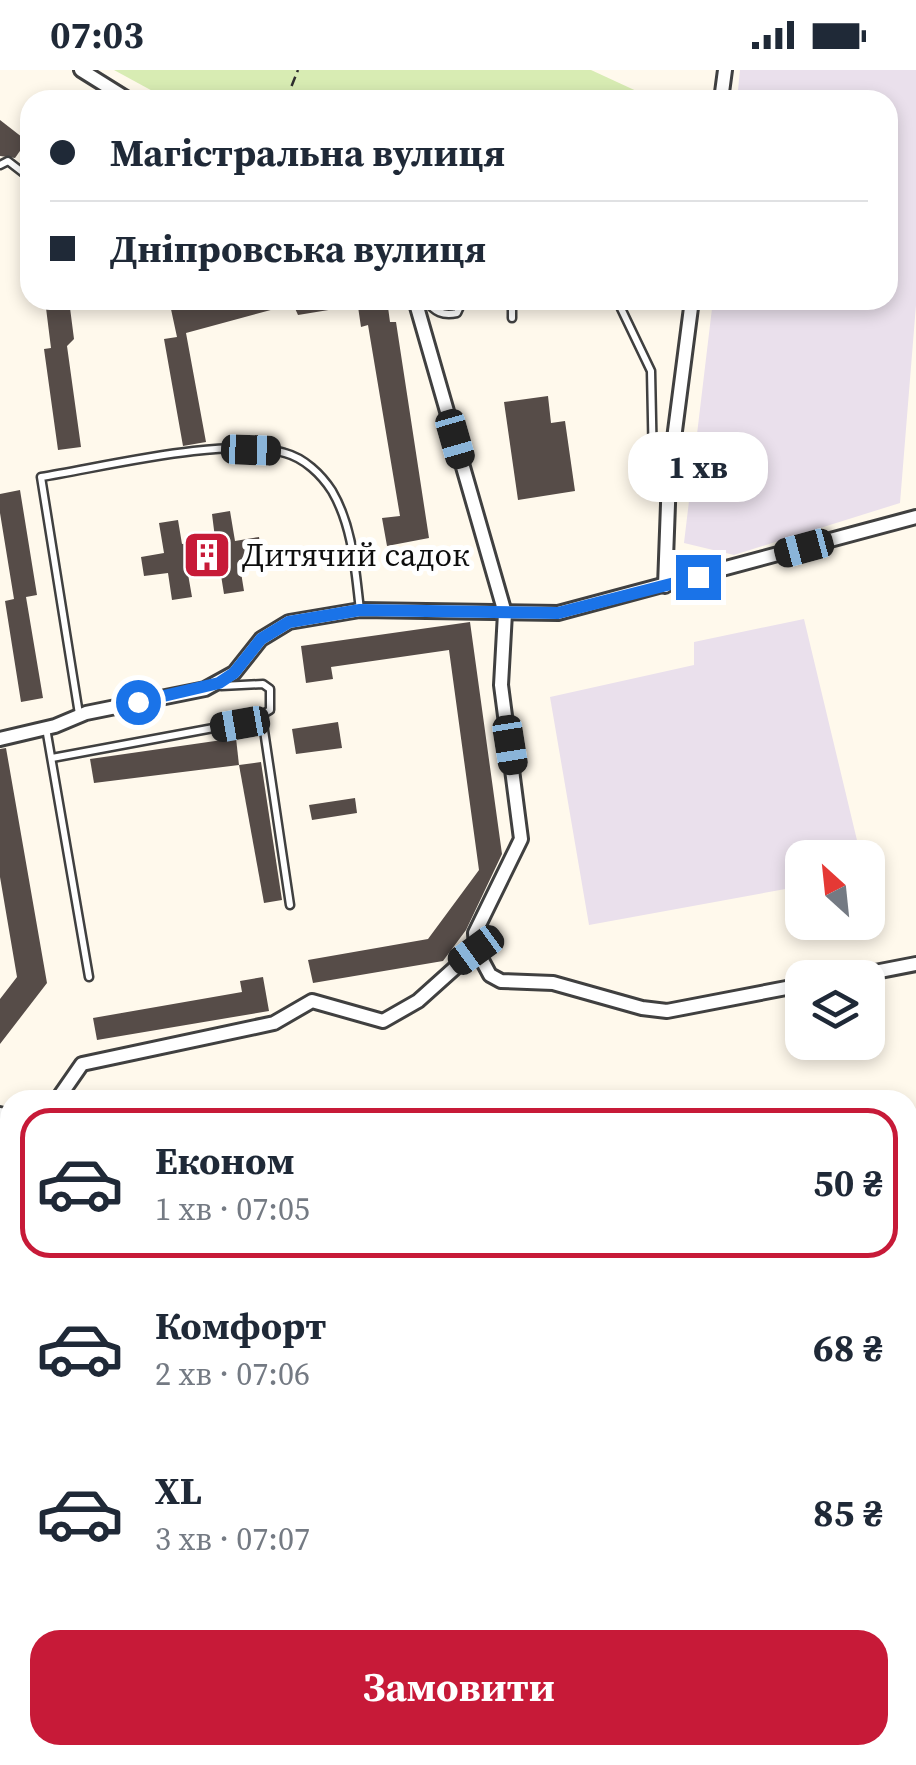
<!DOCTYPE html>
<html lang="uk">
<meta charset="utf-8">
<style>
:root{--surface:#fff;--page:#f6f6f7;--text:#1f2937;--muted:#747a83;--line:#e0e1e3;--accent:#c71a38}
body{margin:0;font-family:"Source Serif 4",serif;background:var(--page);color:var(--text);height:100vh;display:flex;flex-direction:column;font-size:38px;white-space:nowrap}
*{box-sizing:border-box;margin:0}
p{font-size:32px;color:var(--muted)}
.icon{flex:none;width:55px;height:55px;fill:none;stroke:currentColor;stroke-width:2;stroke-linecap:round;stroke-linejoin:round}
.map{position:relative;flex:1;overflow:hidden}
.sheet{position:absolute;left:0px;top:1020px;width:918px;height:675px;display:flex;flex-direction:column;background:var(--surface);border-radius:30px 30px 0 0;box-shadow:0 5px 15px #0003}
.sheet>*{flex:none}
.banner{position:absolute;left:20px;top:20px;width:878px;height:220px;border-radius:30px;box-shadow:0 5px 15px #0003;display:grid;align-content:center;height:220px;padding:0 30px;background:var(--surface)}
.needle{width:65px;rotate:333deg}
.fabs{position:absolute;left:785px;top:770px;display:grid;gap:20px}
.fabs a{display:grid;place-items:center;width:100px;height:100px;border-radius:20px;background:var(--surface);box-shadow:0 5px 15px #0003;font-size:50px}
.end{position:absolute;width:45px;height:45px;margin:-22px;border:12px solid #1a73e8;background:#fff;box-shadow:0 0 0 5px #fff}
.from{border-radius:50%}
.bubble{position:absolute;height:70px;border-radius:30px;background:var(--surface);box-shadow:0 5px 15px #0003;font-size:32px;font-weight:700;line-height:70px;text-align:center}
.car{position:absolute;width:30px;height:60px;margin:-30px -15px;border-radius:12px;box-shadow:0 0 8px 2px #0007;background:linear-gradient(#222 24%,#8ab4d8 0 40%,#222 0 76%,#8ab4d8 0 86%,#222 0)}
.banner b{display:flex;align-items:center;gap:35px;height:95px;font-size:38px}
.banner b+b{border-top:2px solid var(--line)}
.banner i{width:25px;height:25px;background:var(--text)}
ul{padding:18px 0 0;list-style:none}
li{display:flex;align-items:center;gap:30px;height:150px;margin:0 20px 15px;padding:0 10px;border:5px solid transparent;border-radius:30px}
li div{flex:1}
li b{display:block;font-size:38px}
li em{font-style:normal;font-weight:700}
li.current{border-color:var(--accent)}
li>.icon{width:90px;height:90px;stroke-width:1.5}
.button{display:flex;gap:20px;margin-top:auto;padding:20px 30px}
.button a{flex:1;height:115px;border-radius:30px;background:var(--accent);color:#fff;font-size:40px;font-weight:700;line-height:115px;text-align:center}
.status{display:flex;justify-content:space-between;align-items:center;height:70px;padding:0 50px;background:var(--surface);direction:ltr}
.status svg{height:28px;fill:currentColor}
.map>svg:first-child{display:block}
.industrial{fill:#eae0ec}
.green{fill:#d8ecb3}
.building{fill:#564c48}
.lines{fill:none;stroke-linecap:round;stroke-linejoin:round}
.service-casing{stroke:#404040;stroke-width:11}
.minor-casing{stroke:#404040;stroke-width:18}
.path{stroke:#2f2f2f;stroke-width:2.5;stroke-dasharray:10 5;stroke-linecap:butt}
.service{stroke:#fff;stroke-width:6}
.minor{stroke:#fff;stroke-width:12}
.rail-casing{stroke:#c71a38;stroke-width:8}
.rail{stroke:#fff;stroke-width:4;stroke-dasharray:11;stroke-linecap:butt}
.route{stroke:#1a73e8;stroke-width:12}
.labels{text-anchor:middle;stroke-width:10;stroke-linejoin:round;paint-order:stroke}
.poi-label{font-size:32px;fill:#0d0d0d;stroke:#fff;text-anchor:start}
</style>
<div class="status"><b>07:03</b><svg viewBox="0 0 49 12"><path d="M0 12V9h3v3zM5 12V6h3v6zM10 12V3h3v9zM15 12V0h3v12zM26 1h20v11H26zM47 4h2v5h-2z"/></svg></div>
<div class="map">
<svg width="916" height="1695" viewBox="0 0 916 1695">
<rect width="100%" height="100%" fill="#fff9ec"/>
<g class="industrial">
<polygon points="740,0 916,0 916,235 900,433 734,485 684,473 713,230 888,230 888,30 737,30"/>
<polygon points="804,549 861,787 802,788 802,816 589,855 550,627 694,595 694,572"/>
</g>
<polygon class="green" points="114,0 591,0 656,30 169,30"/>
<g class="building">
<polygon points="0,50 27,71 15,88 0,86"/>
<polygon points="45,230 69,230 74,269 67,276 81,377 58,380 44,279 51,278"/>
<polygon points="169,230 353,230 353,236 298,245 293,234 186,263 206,372 183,376 164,269 177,267"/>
<polygon points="357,230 387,230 390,252 396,252 429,468 387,476 382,448 400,446 368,255 361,257"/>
<polygon points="548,326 551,353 565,351 575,421 518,430 504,332"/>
<polygon points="20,420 37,525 26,527 43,628 21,632 5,531 14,529 0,443 0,424"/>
<polygon points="230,441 235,471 259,467 262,487 239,490 244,521 224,524 220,499 188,504 192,527 172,530 168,503 144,506 141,487 164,483 159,453 178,450 182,474 215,468 212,444"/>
<polygon points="470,552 502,784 466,860 443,891 313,913 308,890 428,869 479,800 449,580 331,597 333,609 306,613 301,576"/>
<polygon points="338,652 342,678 296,684 292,659"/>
<polygon points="236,668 239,695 94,713 90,689"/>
<polygon points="6,678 47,913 0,974 0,929 17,907 0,807 0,679"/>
<polygon points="261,692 282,830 264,833 239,695"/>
<polygon points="355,728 357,743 312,750 309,735"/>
<polygon points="263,907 269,941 97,970 93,948 242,922 240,911"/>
</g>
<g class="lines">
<g class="service-casing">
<g id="service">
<polyline points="0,95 8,91 30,108"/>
<path d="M426 230C434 242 443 246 457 243L463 230"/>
<polyline points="512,230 512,248"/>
<polyline points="617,230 651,301 653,397"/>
<path d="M79 644 41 407C104 397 226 366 285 383 304 388 321 404 332 421 353 457 355 499 360 540"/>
<polyline points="262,647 290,835"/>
<polyline points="46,658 89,907"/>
<polyline points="52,688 251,651 270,640 270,619 263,614 221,616"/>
</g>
</g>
<g class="minor-casing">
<g id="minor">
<polyline points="81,0 129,30"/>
<polyline points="721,30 725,0"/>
<polyline points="415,230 505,543 501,615 521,769 475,863 476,879 490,905 501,911 553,913 642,938 667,941 802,915"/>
<polyline points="665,516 669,407 692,230"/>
<polyline points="0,669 55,656 86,643 205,619 234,603 261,569 289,552 360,540 558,543 916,447"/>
<polyline points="844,908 916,894"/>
<polyline points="57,1030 82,994 274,953 312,931 383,951 418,931 476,879"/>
<polyline points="0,1044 10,1047"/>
<polyline points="908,1475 916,1487"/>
<polyline points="858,1685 864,1695"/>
<polyline points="49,1695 49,1685"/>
</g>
</g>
<g class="path">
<polyline points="286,30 298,0"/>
<polyline points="908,1102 916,1099"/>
<polyline points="0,1219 10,1217"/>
<polyline points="0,1535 10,1535"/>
<polyline points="0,1559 10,1576"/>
<polyline points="642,1685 651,1695"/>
</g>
<use href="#service" class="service"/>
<use href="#minor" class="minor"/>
<g class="rail-casing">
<g id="rail">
<polyline points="908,1047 916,1045"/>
<polyline points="0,1266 10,1263"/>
<polyline points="0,1307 10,1304"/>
</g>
</g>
<use href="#rail" class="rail"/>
</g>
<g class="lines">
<polyline class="route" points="138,632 219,613 234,603 261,569 289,552 360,540 558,543 698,507"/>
</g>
<defs>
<g id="building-square" transform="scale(2.5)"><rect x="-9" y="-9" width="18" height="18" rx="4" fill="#c71a38" stroke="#fff"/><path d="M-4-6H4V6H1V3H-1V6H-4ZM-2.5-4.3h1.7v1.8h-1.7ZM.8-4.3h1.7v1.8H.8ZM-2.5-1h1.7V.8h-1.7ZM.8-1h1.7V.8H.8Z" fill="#fff"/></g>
</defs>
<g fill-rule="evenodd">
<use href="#building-square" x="207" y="485"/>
</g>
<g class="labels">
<g class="poi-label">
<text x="242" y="496">Дитячий садок</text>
</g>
</g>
</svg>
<div class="fabs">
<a><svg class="needle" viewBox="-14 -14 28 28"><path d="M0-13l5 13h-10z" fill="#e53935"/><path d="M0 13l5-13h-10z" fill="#747a83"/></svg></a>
<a><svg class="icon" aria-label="layers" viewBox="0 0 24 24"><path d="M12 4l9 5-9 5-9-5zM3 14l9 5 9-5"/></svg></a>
</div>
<i class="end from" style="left:138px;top:632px"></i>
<i class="end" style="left:698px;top:507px"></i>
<div class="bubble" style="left:628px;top:362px;width:140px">1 хв</div>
<i class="car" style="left:455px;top:369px;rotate:164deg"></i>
<i class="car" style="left:251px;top:380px;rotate:92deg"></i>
<i class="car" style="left:804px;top:478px;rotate:255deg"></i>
<i class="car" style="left:240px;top:654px;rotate:260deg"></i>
<i class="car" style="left:510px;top:675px;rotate:171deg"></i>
<i class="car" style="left:476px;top:880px;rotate:234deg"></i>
<div class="banner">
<b><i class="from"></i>Магістральна вулиця</b>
<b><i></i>Дніпровська вулиця</b>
</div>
<section class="sheet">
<ul>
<li class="current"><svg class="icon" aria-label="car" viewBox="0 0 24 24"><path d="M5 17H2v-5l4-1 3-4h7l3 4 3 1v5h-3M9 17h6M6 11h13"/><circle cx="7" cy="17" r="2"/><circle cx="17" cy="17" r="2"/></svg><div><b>Економ</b><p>1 хв · 07:05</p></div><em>50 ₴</em></li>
<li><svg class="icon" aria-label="car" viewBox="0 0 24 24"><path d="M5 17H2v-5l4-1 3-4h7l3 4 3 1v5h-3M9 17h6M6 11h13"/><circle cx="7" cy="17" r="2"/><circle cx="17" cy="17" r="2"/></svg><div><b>Комфорт</b><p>2 хв · 07:06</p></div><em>68 ₴</em></li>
<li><svg class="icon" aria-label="car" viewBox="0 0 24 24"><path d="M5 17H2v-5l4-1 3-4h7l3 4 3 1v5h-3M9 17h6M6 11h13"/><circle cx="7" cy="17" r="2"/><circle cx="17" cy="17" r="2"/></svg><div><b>XL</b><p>3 хв · 07:07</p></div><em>85 ₴</em></li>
</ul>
<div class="button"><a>Замовити</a></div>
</section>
</div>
